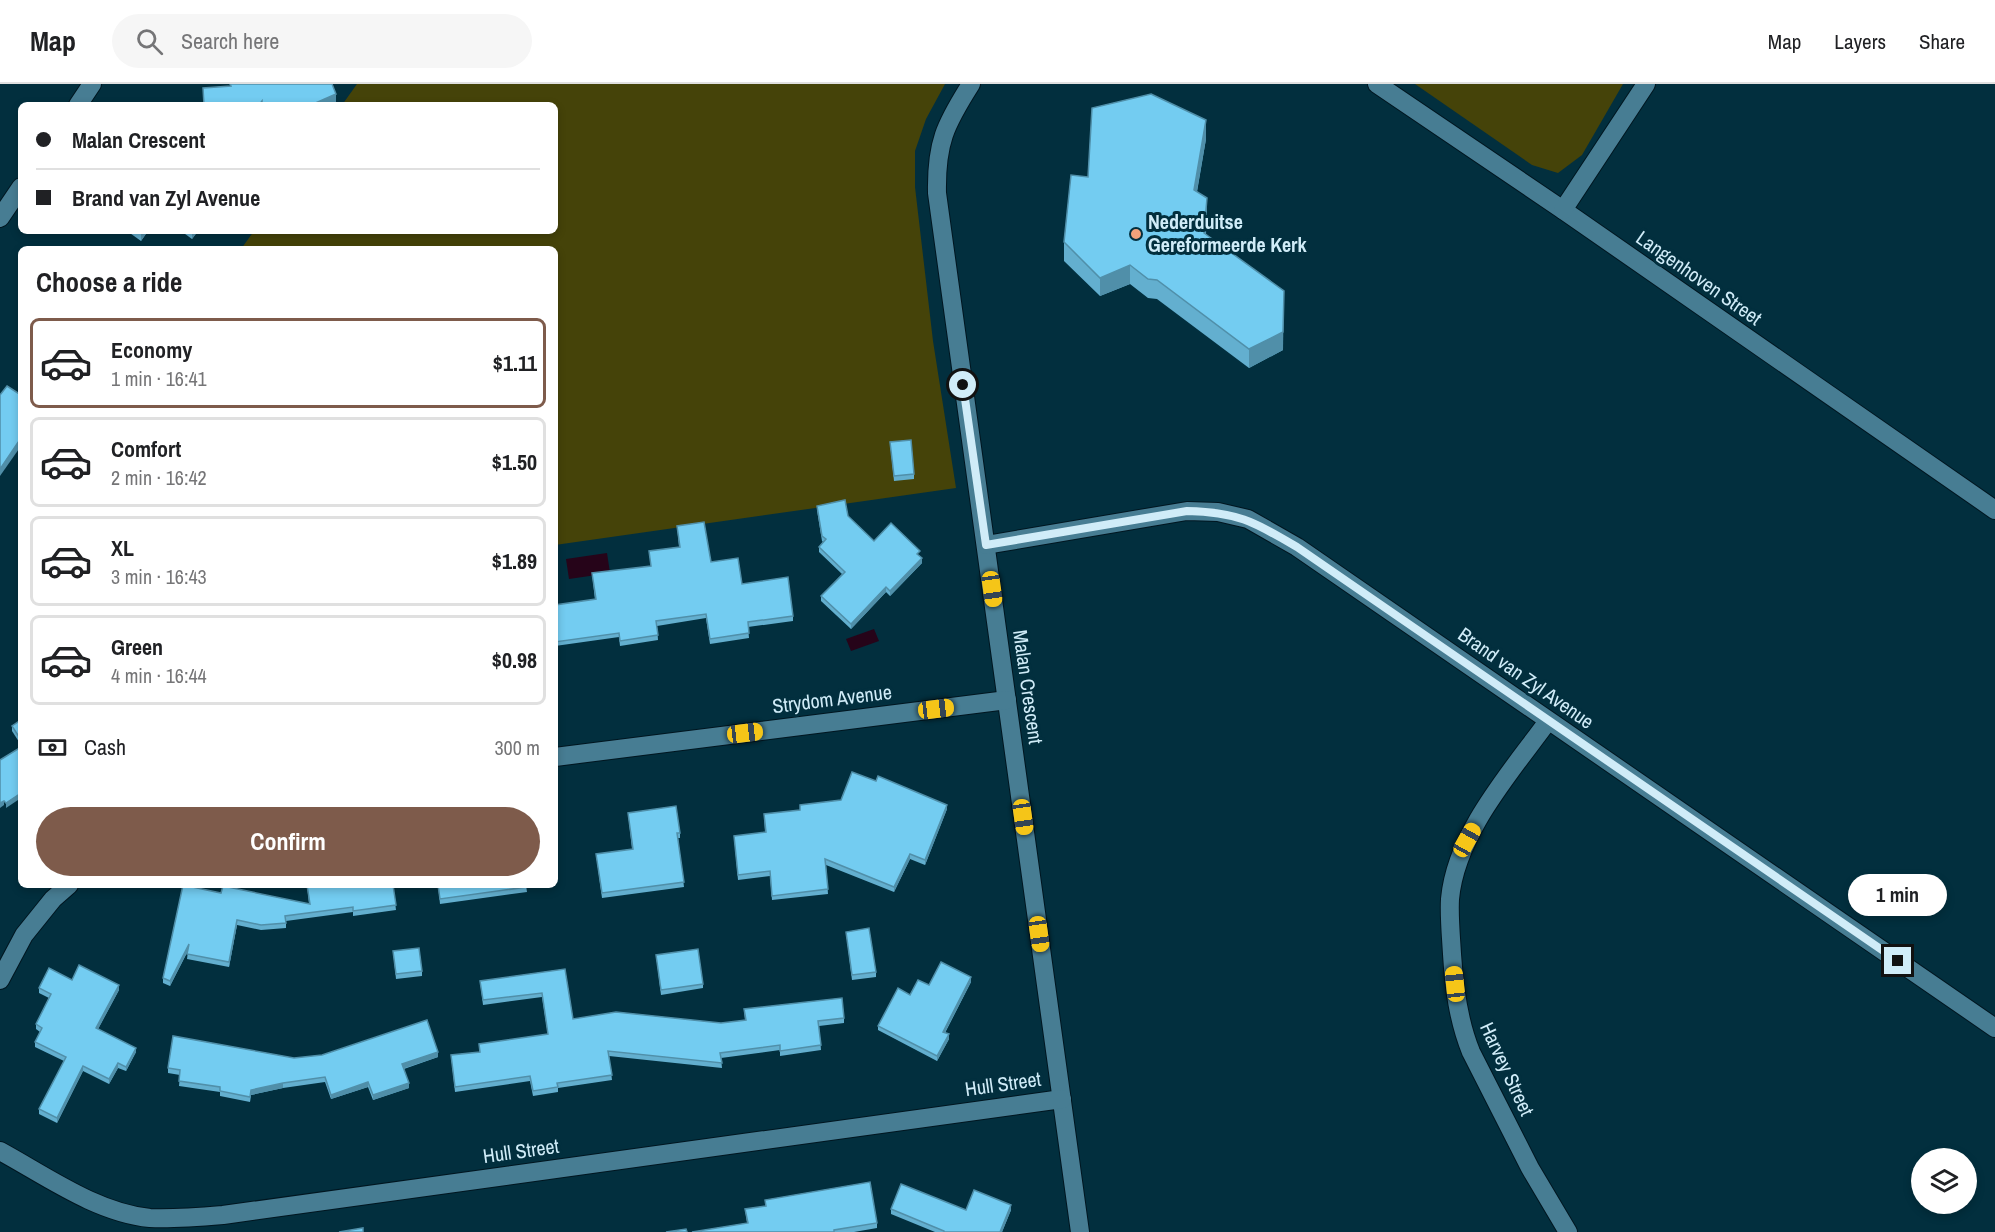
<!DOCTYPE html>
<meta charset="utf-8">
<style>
:root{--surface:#fff;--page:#f6f6f6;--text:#202124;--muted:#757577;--line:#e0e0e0;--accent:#7e5b4b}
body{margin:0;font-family:"Archivo Narrow",sans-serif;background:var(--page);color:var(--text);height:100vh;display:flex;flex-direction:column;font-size:22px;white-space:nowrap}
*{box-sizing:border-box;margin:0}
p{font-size:20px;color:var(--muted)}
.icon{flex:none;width:33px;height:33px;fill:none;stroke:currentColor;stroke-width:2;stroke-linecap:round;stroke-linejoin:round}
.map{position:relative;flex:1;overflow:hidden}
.details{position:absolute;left:18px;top:162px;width:540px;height:642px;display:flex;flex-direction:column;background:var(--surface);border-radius:9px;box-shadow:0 3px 9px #0003}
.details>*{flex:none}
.guide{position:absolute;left:18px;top:18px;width:540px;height:132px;border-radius:9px;box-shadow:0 3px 9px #0003;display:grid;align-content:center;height:132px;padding:0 18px;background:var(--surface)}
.tools{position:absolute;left:1911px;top:1064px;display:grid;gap:12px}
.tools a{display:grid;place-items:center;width:66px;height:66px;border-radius:50%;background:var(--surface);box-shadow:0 3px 9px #0003;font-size:30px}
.end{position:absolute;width:27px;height:27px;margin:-14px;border:8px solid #d0ecf8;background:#111;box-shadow:0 0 0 3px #111}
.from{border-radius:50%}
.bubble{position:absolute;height:42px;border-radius:21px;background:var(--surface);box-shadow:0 3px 9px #0003;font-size:20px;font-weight:700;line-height:42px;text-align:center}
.car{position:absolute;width:18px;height:36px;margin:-18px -9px;border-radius:8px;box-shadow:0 0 4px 2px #0007;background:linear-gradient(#f5c518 24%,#345 0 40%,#f5c518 0 76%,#345 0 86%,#f5c518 0)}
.guide b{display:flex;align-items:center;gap:21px;height:57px;font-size:22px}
.guide b+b{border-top:2px solid var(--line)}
.guide i{width:15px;height:15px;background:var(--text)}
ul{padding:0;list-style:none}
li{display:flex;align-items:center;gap:18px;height:90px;margin:0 12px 9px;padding:0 6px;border:3px solid var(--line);border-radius:9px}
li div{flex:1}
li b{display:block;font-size:22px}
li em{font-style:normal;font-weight:700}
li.selected{border-color:var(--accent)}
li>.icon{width:54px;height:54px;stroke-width:1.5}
h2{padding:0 18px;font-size:27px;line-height:72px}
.pay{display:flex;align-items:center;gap:15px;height:66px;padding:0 18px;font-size:22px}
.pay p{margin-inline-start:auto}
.cta{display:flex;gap:12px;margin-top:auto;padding:12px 18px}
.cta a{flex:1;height:69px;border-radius:36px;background:var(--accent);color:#fff;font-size:24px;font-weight:700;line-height:69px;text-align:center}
header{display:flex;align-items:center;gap:36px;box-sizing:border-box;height:84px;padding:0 30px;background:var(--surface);border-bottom:2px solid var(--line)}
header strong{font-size:28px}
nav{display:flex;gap:33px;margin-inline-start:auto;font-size:21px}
.search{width:420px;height:54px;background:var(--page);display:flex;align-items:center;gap:15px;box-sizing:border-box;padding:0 21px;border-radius:33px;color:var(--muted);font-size:22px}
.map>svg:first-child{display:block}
.green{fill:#454309}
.water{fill:#260419}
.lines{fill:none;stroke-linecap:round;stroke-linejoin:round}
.minor-casing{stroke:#001620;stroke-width:20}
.minor{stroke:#477d93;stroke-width:18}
.wall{fill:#63afcf}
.shaded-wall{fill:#508fa9}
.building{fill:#73ccf1;stroke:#508fa9;stroke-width:1.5}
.route{stroke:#d0ecf8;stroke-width:8}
.poi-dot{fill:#f1a27b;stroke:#022f3e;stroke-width:2}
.labels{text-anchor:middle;stroke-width:6;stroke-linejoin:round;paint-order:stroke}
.poi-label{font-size:20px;font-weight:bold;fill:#d0ecf8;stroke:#022f3e;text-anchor:start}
.street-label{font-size:20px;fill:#d0ecf8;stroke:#022f3e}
</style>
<header>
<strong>Map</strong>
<div class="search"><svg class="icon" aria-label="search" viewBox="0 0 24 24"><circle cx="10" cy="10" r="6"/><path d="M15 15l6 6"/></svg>Search here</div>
<nav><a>Map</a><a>Layers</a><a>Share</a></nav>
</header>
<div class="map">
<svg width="1995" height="1148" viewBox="0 0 1995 1148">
<rect width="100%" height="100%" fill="#022f3e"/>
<g class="green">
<polygon points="357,0 945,0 926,35 915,67 915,103 933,257 956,404 555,461 555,165 241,165 254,147 555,147 555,21 342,21"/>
<polygon points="1415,0 1623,0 1582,71 1558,89 1532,81"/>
</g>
<g class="water">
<polygon points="607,469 610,489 569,495 566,475"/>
<polygon points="874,545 879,557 851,567 846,555"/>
</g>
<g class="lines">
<g class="minor-casing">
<g id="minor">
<path d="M971 0C945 41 936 59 937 109L1080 1148"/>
<polyline points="1377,0 1563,126 1995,426"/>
<polyline points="78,21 92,0"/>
<polyline points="1563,126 1646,0"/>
<polyline points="0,134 21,103"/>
<polyline points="986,461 1187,427 1218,428 1248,435 1297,463 1995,944"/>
<path d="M1548 637C1511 688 1456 749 1450 815 1449 833 1451 852 1452 870 1454 903 1458 936 1471 968L1530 1084 1568 1148"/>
<polyline points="555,673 1007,616"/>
<polyline points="0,896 24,851 53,815 69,801"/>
<path d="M0 1067C46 1092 97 1129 150 1134 175 1135 199 1133 223 1131L1062 1015"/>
</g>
</g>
<use href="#minor" class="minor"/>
</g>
<g class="wall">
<polygon points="1206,55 1197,108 1207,133 1206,150 1283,266 1249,284 1157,215 1148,214 1130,200 1100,212 1064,177 1064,158 1088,93"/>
<polygon points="127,147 148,147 141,157"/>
<polygon points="181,147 198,147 192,155"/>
<polygon points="890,358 914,390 914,395 894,397"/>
<polygon points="817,422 848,432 874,457 920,472 922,479 890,512 886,508 851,545 821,517 821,512 842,490 819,468 819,463 823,458 822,457 817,426"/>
<polygon points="677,442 711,478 742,500 793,532 793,537 748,543 749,554 710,560 706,534 657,542 658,556 620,562 619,553 555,562 555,521 595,516 592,489 651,482 649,467 679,463"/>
<polygon points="21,636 21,661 12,647 12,642"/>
<polygon points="947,725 925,781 910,775 894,808 826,781 828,810 772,816 770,792 738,796 734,752 765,749 764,730"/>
<polygon points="628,729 680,749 680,754 678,754 684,803 602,814 596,770 632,765"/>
<polygon points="307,801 393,801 396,826 353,832 353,828 286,837 286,844 261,846 237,841 229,883 187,875 188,867 170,902 163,899 163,894 221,809 309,820"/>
<polygon points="438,801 526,801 527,808 440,820"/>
<polygon points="846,848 876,888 876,893 852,896"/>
<polygon points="393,867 422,887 422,892 396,895"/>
<polygon points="656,871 703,900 703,904 661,911"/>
<polygon points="565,885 573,935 721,939 745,937 744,925 844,934 844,939 819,942 821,966 780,972 780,966 721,974 722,984 609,972 612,996 558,1004 558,1008 533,1012 530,997 455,1008 451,971 479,968 479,960 548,951 542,913 483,921 480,897"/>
<polygon points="72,896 119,906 98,945 136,968 126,987 118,984 109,1000 83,987 57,1039 39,1030 39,1025 64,977 35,963 35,958 40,948 36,945 36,940 49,914 39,909 39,904"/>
<polygon points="971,898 945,949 949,955 937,977 878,946 878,942 910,911 929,901"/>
<polygon points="438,973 404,985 409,1004 373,1016 368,1003 331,1015 325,998 283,1004 251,1011 250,1018 220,1012 220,1008 179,1002 180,991 168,989 168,984 294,974"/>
<polygon points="765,1116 877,1139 877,1144 854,1148 692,1148 747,1139 745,1125 765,1122"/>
<polygon points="891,1125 966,1126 1011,1126 1002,1148 935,1148 891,1130"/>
</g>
<g class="shaded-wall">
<polygon points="336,10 336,19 332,21 311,21"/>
<polygon points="1206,36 1206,55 1194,124 1194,106"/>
<polygon points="1207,114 1207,133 1204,167 1204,149"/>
<polygon points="142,147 148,147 141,157 141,148"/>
<polygon points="192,147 198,147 192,155"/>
<polygon points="1130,181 1130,200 1100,212 1100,194"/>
<polygon points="1284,207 1283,266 1249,284 1249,265"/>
<polygon points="21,354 21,362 0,392 0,385"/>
<polygon points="922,474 922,479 890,512 890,507"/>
<polygon points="886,503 886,508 851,545 851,540"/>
<polygon points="21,709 21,714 6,724 6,719"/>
<polygon points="4,717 4,721 0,724 0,719"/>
<polygon points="947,721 947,725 925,781 925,776"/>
<polygon points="910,770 910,775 894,808 894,803"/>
<polygon points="237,836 237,841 229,883 229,878"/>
<polygon points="189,860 189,864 170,902 170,897"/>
<polygon points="971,893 971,898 943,952 943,948"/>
<polygon points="119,901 119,906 96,949 96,944"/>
<polygon points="949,950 949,955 937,977 937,972"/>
<polygon points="136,964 136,968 126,987 126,983"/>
<polygon points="438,968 438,973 402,985 402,980"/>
<polygon points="118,979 118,984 109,1000 109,995"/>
<polygon points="83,982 83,987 57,1039 57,1034"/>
<polygon points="368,998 368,1003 331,1015 331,1011"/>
<polygon points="283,999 283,1004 251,1011 250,1018 251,1006"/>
<polygon points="409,999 409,1004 373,1016 373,1011"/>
<polygon points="1011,1121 1011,1126 1002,1148 1000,1148"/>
</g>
<g class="building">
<polygon points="230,0 332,0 336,10 311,21 262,21 262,17 259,21 204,21 203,4 231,2"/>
<polygon points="1151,10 1206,36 1194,106 1207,114 1204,149 1284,207 1283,248 1249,265 1157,196 1148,195 1130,181 1100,194 1064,158 1071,91 1088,93 1092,24"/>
<polygon points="7,302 21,311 21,354 0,385 0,311"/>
<polygon points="911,356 914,390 894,392 890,358"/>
<polygon points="845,416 848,432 874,457 891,439 920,467 917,470 922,474 890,507 886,503 851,540 821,512 845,488 819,463 826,455 822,452 817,422"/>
<polygon points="704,438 711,478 738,474 742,500 788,493 793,532 748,538 749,549 710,555 706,530 656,537 658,551 620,557 619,549 555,558 555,521 596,515 592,489 651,482 649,467 680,463 677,442"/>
<polygon points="21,636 21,656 12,642"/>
<polygon points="21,663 21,709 6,719 4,717 0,719 0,676"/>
<polygon points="852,688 876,697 878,692 947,721 925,776 910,770 894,803 825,775 828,805 772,812 770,787 738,791 734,752 766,748 764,730 800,726 800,721 841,716"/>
<polygon points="676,722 680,749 677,749 684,798 602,809 596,770 633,765 628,729"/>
<polygon points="183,801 221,809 223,802 310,820 307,801 393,801 396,821 353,827 353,823 285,832 286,839 261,841 237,836 229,878 187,870 189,860 170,897 163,894"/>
<polygon points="438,801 526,801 527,803 440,815"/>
<polygon points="869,844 876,888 852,891 846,848"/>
<polygon points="419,864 422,887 396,890 393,867"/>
<polygon points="698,865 703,900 661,906 656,871"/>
<polygon points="941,878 971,893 943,948 949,950 937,972 878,942 898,904 910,911 918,896 929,901"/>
<polygon points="79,881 119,901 96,944 136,964 126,983 118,979 109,995 83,982 57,1034 39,1025 66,973 35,958 42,944 36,940 51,910 39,904 49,884 72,896"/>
<polygon points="565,885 573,935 616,928 721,939 746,936 744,925 842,914 844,934 818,937 821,961 780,967 780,961 720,969 722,979 608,967 612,991 557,999 558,1003 533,1007 530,992 455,1003 451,971 480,968 479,960 548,950 542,909 483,916 480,897"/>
<polygon points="427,936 438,968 402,980 409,999 373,1011 368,998 331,1011 325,993 283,999 251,1006 250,1013 220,1007 220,1003 179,997 180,986 168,984 173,952 294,974 322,971"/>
<polygon points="870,1098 877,1139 834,1146 834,1148 692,1148 748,1139 745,1125 766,1122 765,1116"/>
<polygon points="901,1100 966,1126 974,1106 1011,1121 1000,1148 944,1148 944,1147 891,1125"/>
<polygon points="363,1144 363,1148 339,1148"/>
<polygon points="686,1145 687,1148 666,1148"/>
</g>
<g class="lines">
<path class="route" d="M963 301 986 461 1187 427C1238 428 1254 438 1297 463L1898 877"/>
</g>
<circle class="poi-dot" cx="1136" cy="150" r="6"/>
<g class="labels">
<g class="poi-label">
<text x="1148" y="145">Nederduitse<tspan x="1148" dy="23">Gereformeerde Kerk</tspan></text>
</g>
<g class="street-label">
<text transform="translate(1699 194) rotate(35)" y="7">Langenhoven Street</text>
<text transform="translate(1526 594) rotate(35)" y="7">Brand van Zyl Avenue</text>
<text transform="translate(1028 603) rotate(82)" y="7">Malan Crescent</text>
<text transform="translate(832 615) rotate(-7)" y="7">Strydom Avenue</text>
<text transform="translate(1507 985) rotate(65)" y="7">Harvey Street</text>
<text transform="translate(1003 1000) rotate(-8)" y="7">Hull Street</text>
<text transform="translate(521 1067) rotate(-8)" y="7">Hull Street</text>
</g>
</g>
</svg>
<div class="tools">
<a><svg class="icon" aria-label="layers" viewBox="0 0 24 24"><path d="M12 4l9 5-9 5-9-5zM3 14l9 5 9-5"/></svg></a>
</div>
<i class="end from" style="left:963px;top:301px"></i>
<i class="end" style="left:1898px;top:877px"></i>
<div class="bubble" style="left:1848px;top:790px;width:99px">1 min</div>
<i class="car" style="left:992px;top:505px;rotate:172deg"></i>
<i class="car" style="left:936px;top:625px;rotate:83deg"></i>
<i class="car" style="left:745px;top:649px;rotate:83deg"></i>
<i class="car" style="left:1023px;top:733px;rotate:172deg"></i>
<i class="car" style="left:1467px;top:756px;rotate:29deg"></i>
<i class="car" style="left:1039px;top:850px;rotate:172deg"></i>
<i class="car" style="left:1455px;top:900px;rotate:354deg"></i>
<div class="guide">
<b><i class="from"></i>Malan Crescent</b>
<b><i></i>Brand van Zyl Avenue</b>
</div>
<section class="details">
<h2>Choose a ride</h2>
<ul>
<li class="selected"><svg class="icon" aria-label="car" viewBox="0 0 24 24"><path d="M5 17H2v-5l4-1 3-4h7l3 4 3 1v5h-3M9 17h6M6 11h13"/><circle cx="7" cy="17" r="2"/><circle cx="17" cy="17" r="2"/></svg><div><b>Economy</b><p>1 min · 16:41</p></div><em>$1.11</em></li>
<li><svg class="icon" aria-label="car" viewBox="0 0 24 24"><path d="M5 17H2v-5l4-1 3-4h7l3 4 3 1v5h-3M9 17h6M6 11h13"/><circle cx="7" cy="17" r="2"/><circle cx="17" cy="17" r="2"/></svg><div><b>Comfort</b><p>2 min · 16:42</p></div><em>$1.50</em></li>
<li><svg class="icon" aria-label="car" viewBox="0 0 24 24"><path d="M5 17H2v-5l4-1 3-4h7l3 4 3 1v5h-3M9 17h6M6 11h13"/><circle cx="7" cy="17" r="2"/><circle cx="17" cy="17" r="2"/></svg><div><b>XL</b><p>3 min · 16:43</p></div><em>$1.89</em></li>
<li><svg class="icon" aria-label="car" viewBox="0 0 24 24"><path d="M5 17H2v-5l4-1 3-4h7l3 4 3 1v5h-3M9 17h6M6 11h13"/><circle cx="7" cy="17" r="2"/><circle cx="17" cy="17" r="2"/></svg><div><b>Green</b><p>4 min · 16:44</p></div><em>$0.98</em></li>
</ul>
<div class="pay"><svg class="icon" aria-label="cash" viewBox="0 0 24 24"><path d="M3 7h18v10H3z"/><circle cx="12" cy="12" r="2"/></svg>Cash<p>300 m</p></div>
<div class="cta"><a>Confirm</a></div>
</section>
</div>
